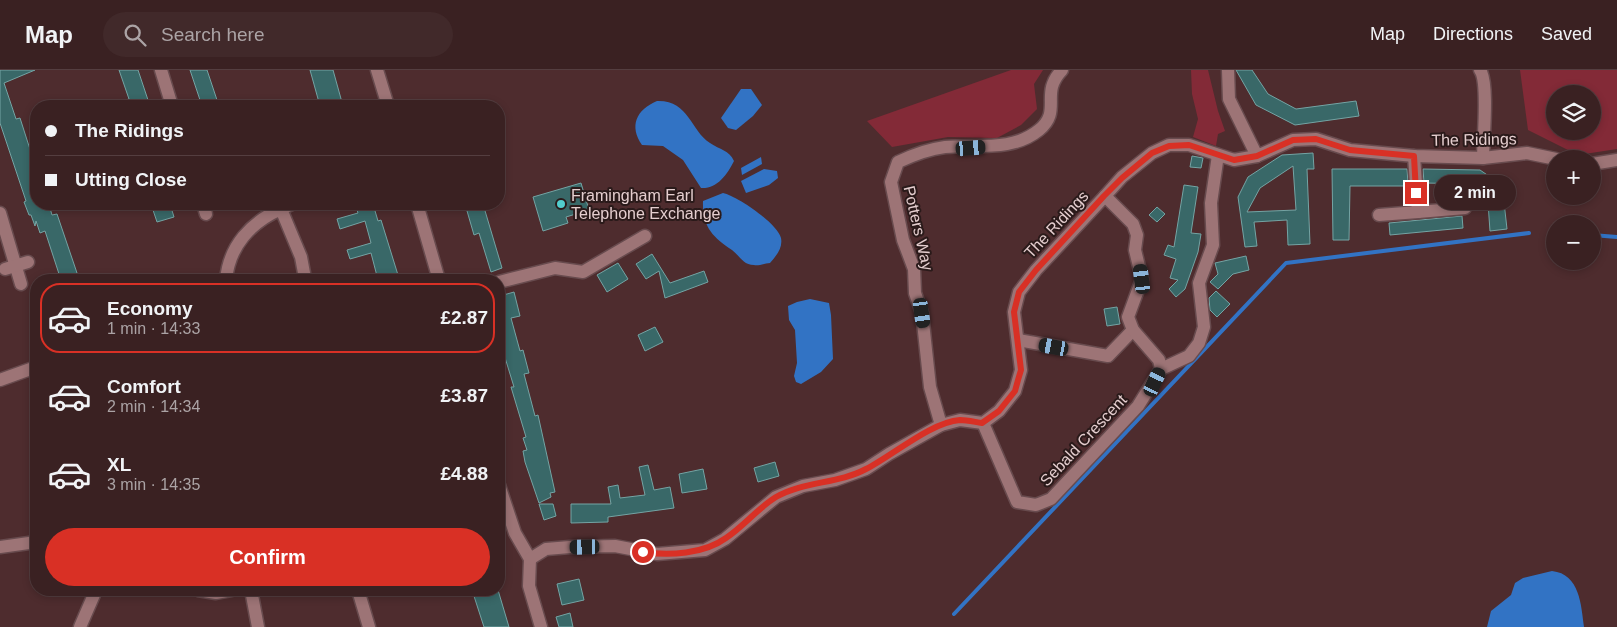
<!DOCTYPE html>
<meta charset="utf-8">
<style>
:root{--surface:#3a2122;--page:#41292a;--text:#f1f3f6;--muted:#aba3a5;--line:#543e40;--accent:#d93025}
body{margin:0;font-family:Helvetica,sans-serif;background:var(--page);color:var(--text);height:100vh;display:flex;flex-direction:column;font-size:19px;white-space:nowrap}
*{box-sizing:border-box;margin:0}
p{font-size:16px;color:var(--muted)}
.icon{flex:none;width:28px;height:28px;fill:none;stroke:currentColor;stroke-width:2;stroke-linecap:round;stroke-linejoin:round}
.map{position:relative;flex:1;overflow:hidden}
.side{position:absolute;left:30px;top:204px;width:475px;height:322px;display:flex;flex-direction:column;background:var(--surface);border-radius:20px;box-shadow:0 2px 8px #0003,0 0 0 1px var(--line)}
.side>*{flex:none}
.hud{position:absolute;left:30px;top:30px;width:475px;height:110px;border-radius:20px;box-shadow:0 2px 8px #0003,0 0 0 1px var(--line);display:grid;align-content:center;height:110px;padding:0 15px;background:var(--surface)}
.fabs{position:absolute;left:1546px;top:15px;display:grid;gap:10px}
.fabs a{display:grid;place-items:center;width:55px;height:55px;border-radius:50%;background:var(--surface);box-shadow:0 2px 8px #0003,0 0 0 1px var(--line);font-size:25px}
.end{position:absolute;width:22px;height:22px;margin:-11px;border:6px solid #d93025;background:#fff;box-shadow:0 0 0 2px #fff}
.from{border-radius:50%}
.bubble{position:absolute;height:35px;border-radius:18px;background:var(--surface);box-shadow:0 2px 8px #0003,0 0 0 1px var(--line);font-size:16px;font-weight:700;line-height:35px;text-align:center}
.car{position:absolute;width:15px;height:30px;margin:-15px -8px;border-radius:6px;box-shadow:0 0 4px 1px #0007;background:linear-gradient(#222 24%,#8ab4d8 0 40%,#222 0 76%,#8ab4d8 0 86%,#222 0)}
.hud b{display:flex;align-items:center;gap:18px;height:48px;font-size:19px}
.hud b+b{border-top:1px solid var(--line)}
.hud i{width:12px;height:12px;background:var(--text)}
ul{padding:9px 0 0;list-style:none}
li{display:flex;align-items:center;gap:15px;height:70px;margin:0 10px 8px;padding:0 5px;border:2px solid transparent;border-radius:20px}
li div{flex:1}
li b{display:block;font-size:19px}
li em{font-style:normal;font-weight:700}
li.current{border-color:var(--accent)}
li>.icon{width:45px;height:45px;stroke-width:1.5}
.cta{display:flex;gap:10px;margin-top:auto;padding:10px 15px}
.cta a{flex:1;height:58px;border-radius:30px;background:var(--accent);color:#fff;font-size:20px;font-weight:700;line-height:58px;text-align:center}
header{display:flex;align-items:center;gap:30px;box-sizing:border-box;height:70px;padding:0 25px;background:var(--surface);border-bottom:1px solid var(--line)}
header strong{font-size:24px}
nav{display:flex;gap:28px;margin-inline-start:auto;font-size:18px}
.search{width:350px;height:45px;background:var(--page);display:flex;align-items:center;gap:12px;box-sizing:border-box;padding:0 18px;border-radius:28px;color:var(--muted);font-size:19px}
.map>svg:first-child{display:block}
.green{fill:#832a37;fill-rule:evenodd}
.water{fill:#3273c4}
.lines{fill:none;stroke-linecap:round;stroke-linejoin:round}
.stream{stroke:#3273c4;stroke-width:4}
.building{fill:#396868;stroke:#74a4a4;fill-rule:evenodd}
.minor-casing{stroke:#684b4e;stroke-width:15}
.minor{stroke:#9d7476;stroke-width:12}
.route{stroke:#d93025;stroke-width:6}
.poi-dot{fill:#52cdcd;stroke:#2a1a1a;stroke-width:2}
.labels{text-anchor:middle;stroke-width:4;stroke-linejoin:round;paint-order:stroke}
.street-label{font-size:16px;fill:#e5cecf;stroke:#2a1a1a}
.poi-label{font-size:16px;fill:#e5cecf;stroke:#2a1a1a;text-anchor:start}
</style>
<header>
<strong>Map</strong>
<div class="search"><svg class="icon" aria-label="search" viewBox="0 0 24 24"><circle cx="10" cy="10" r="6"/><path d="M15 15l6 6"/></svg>Search here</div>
<nav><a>Map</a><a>Directions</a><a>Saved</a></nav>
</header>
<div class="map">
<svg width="1617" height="557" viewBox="0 0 1617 557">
<rect width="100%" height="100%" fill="#4e2c2e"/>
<g class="green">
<polygon points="1011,0 1043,0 1034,14 1037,39 1021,55 997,68 948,67 892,77 867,51"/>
<polygon points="1191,0 1208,0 1218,41 1225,61 1218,64 1216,76 1193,67 1198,49 1192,24"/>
<path d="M1520 0H1617V79L1578 85 1528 60ZM1555 24H1592V61H1555Z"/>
</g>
<g class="water">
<polygon points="741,19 751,19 762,35 753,46 736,60 728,58 721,48"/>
<path d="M657 31C689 30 690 60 710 73 720 80 729 80 734 91 727 105 717 119 701 118L683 90 663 76 642 75C629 56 636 40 657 31Z"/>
<polygon points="761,87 762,94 742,105 741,98"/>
<polygon points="764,99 777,101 778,108 769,115 746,123 741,111"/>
<path d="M723 123C737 126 777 153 781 168 783 178 776 186 770 193 765 193 759 196 754 195 743 195 740 186 732 180 713 167 702 157 703 131Z"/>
<polygon points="810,229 829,233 831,245 833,289 821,302 801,314 796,312 794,306 797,293 795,260 789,250 788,236 797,232"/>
<path d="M1552 501C1580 504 1581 535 1584 557H1487L1491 541 1511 525 1515 513 1523 508Z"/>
</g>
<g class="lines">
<g class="stream">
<polyline points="1592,165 1617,167"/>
<polyline points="954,544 1286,193 1529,163"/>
</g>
</g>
<g class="building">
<polygon points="0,0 35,0 4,13 16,49 20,48 36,98 36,134 58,134 58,136 50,138 52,145 57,144 77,203 61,210 45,161 40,163 36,151 35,156 31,145 29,145 24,132 26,131 0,53"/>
<polygon points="119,0 138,0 150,36 112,36 112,34 129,29"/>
<polygon points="190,0 207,0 219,36 202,36"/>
<polygon points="310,0 333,0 343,36 320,36"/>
<polygon points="1236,0 1252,0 1268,24 1296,39 1356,31 1359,46 1295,55 1256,35"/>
<path d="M1313 83 1314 99H1307L1310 174 1288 175 1287 150 1254 152 1257 176 1245 177 1238 127 1248 107 1282 85ZM1293 96 1296 140 1247 142 1260 118Z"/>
<polygon points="1192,86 1203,88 1201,98 1190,97"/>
<polygon points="1332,99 1407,99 1408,113 1407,116 1350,116 1349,170 1333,170"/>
<polygon points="1423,99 1480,100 1499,113 1506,132 1480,114 1424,113"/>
<polygon points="581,113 589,140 566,147 568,153 543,161 533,127"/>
<polygon points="1184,115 1198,117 1191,163 1201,164 1198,182 1185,219 1176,227 1169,219 1178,210 1170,208 1176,189 1164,185 1168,175 1174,177"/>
<polygon points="1504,132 1507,159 1490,161 1488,133"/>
<polygon points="151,134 170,134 174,147 157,152"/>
<polygon points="355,134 373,134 378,151 381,150 398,205 378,210 371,183 350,189 347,180 371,173 365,151 340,159 337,149 358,143"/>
<polygon points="465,134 483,134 502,198 491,202 479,163 474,165"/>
<polygon points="1157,137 1165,144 1157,152 1149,145"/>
<polygon points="1462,146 1463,158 1390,165 1389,153"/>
<polygon points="652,184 670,213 704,201 708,212 665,228 659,201 646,209 636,194"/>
<polygon points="1246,186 1249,200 1233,204 1218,219 1210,212 1218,204 1215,193"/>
<polygon points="618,193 628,209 607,222 597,205"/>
<polygon points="1216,221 1230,234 1217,247 1210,240 1209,228"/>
<polygon points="514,222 520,246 511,248 520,281 523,280 529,303 524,304 535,346 538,345 555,422 550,423 551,427 539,433 525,392 523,381 527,380 523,368 526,367 511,317 514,317 499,268 499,242 504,241 500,226"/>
<polygon points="1117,237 1120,254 1107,256 1104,239"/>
<polygon points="655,257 663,272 645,281 638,265"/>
<polygon points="775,392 779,406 758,412 754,398"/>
<polygon points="648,395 654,420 670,417 674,438 608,447 608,452 571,453 571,434 611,434 608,417 618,415 620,428 645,425 639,397"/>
<polygon points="703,399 707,419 682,423 679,404"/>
<polygon points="539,434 553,434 556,446 544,450"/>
<polygon points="579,509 584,530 562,535 557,514"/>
<polygon points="472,520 498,520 509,557 484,557"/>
<polygon points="570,543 573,557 559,557 556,547"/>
</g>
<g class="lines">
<g class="minor-casing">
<g id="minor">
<polyline points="161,0 172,36"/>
<polyline points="377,0 388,36"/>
<polyline points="1228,0 1229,29 1257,86"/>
<path d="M1480 0C1489 12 1483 71 1483 88"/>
<polyline points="1592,94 1617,90"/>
<polyline points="203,134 206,144"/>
<polyline points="292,134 281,139 301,187 304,203"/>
<polyline points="417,134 439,210"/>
<polyline points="1418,142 1465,138"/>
<polyline points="0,143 21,214"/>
<polyline points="1379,145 1418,142 1414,86"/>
<polyline points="5,199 28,192"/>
<path d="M226 210C229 176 251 152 281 139"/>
<polyline points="499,212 555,198 583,202 645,166"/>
<polyline points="1018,270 1108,286 1133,260"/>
<polyline points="1161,299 1189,286 1199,273 1204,257 1199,213 1213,175 1211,133 1218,85"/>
<polyline points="0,310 36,297"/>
<polyline points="983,353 1017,432 1036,435 1051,429 1138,336 1161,299 1159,290 1133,260 1128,247 1142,209 1135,180 1137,165 1133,154 1105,126"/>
<path d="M941 355 930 317 922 243 915 223 914 199 903 170 891 112 898 92C913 85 928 79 945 77 977 74 1012 82 1039 60 1063 40 1039 24 1062 0"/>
<polyline points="499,415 515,463 530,489 529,516 541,557"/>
<polyline points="0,477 36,472"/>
<polyline points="530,489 546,479 570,477 615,476 657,484 705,480 725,469 776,427 803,416 835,410 866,399 889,384 941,355 960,350 983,353 999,341 1015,321 1021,300 1014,242 1019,222 1036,200 1105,126 1122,107 1152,83 1169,75 1189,75 1234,90 1257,86 1293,70 1316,69 1350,80 1414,86 1483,88 1527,83 1556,89"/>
<polyline points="198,520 216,523 232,520"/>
<polyline points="251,520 258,557"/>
<polyline points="358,520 369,557"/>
<polyline points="80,557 96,520"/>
</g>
</g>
<use href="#minor" class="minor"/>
</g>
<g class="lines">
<path class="route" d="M643 482C669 486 704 484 726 468 744 456 758 438 776 427 804 411 838 414 866 399 892 386 931 352 960 350 967 350 975 352 982 353L999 341 1015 321 1018 310 1021 300 1014 242 1019 222 1036 200 1104 126 1122 108 1152 83 1169 76 1189 75 1234 90 1257 86 1293 70 1316 69 1350 80 1414 86 1416 123"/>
</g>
<circle class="poi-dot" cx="561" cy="134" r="5"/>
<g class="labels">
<g class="street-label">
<text transform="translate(1474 69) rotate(-1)" y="6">The Ridings</text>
<text transform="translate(1056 154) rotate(-47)" y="6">The Ridings</text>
<text transform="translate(919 158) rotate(77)" y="6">Potters Way</text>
<text transform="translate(1083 370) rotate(-47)" y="6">Sebald Crescent</text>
</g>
<g class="poi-label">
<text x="571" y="131">Framingham Earl<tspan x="571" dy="18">Telephone Exchange</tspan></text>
</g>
</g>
</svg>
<div class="fabs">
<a><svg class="icon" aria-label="layers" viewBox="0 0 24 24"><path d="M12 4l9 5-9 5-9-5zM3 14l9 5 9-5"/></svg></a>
<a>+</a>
<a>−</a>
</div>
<i class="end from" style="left:643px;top:482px"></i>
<i class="end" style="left:1416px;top:123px"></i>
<div class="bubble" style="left:1434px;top:105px;width:82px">2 min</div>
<i class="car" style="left:971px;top:78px;rotate:86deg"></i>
<i class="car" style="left:1142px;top:209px;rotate:353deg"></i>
<i class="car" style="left:922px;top:243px;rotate:172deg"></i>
<i class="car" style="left:1054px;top:277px;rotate:280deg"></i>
<i class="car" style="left:1155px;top:312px;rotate:25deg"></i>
<i class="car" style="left:585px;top:477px;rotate:269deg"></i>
<div class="hud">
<b><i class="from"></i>The Ridings</b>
<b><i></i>Utting Close</b>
</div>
<section class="side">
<ul>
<li class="current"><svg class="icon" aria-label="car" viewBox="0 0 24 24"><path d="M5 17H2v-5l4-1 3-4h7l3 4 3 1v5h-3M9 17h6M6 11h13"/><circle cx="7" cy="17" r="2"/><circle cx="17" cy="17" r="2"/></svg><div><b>Economy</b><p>1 min · 14:33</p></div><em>£2.87</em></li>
<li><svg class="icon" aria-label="car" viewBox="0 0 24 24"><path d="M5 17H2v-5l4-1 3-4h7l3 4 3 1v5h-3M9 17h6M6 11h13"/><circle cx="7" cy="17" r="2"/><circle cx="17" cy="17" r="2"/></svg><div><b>Comfort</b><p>2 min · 14:34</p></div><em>£3.87</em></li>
<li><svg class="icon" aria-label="car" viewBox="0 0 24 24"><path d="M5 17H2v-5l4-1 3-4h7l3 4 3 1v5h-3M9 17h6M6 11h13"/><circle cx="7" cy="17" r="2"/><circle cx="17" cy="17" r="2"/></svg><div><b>XL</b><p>3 min · 14:35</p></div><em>£4.88</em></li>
</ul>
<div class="cta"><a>Confirm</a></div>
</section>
</div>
